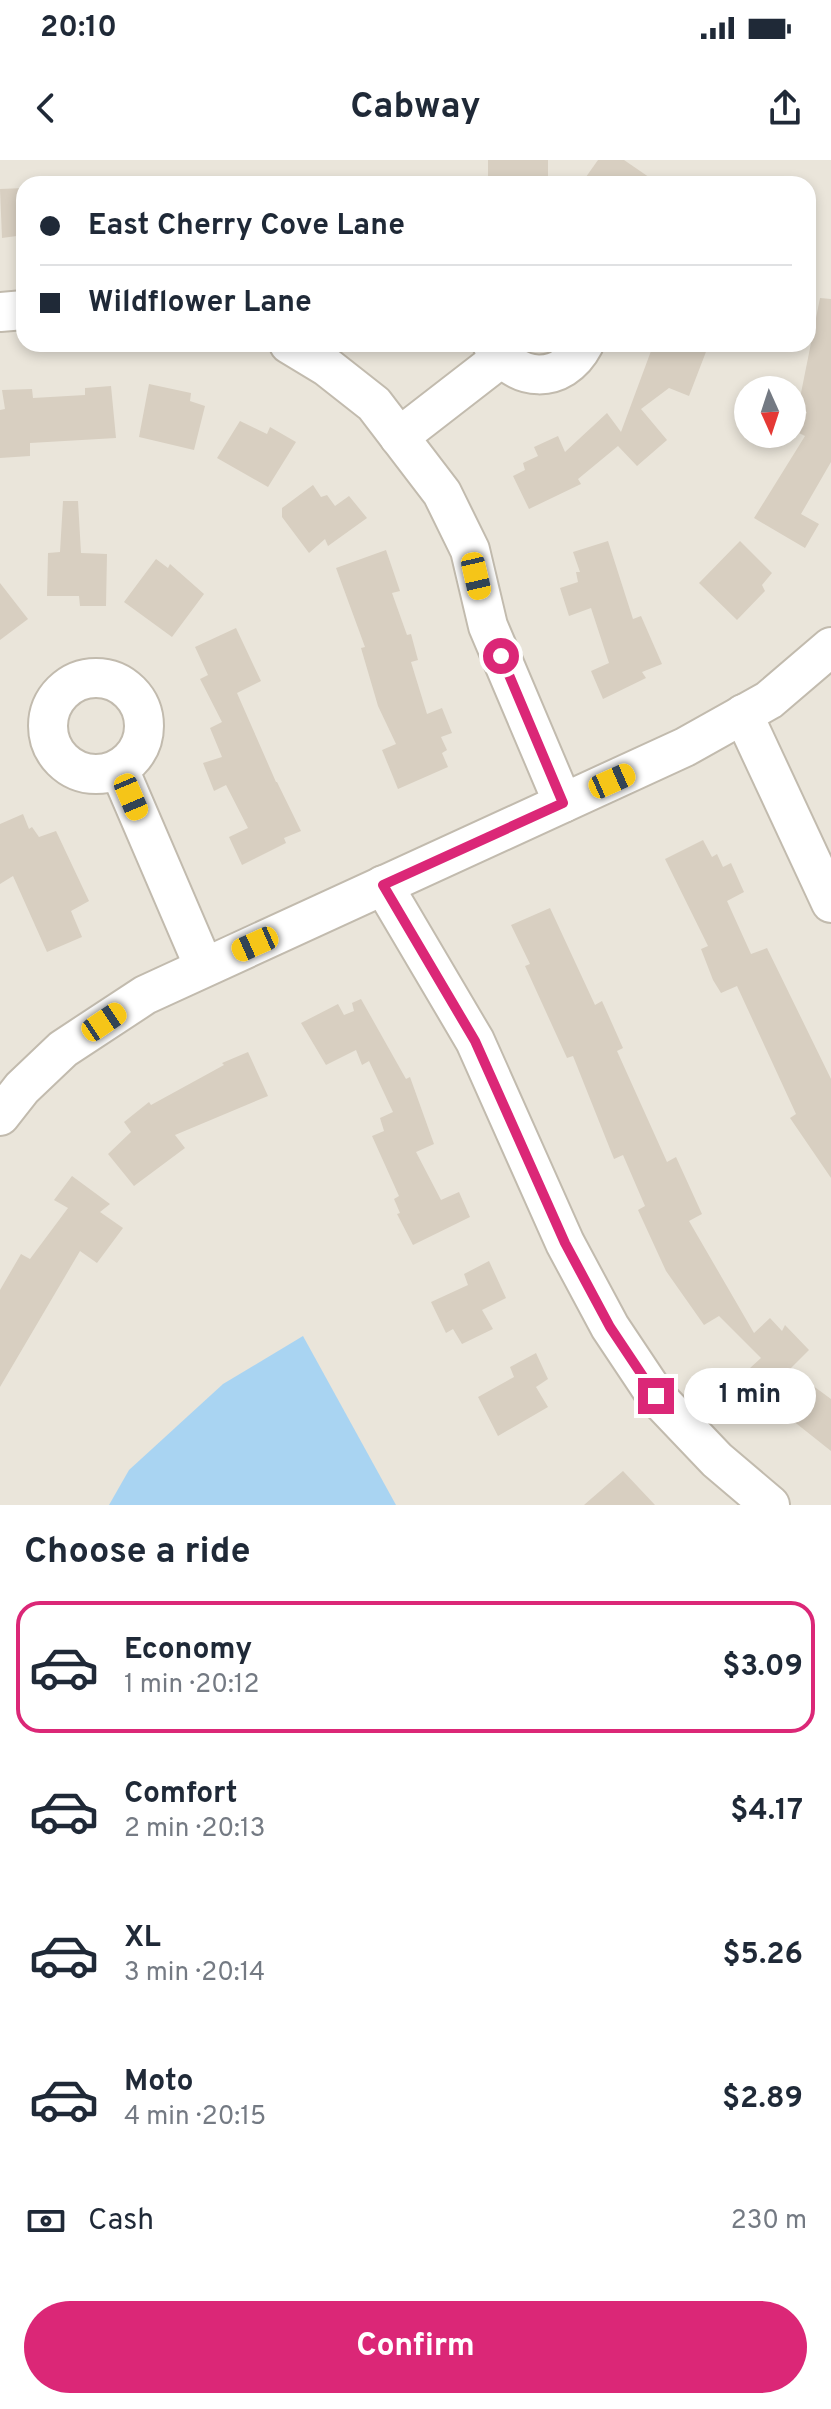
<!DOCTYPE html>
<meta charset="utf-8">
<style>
:root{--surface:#fff;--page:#f2f2f3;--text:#1f2937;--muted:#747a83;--line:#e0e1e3;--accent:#db2777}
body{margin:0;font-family:Overpass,sans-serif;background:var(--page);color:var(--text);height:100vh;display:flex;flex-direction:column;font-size:30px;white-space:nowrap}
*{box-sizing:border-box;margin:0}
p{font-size:26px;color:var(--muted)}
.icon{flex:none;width:44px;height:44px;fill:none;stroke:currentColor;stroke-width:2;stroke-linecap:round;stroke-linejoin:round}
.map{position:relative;height:1345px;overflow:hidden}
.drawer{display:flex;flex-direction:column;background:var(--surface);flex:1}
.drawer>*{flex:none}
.hud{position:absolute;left:16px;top:16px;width:800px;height:176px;border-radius:24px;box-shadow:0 4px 12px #0003;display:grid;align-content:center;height:176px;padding:0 24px;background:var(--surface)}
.needle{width:52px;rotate:177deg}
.fabs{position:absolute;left:734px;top:216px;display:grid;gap:16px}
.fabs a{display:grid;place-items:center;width:72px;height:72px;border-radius:50%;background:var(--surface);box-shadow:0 4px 12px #0003;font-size:40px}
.end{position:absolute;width:36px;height:36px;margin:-18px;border:10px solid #db2777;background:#fff;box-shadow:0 0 0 4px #fff}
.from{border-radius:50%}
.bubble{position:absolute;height:56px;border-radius:28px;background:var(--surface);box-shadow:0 4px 12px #0003;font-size:26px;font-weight:700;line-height:56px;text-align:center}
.car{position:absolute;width:24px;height:48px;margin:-24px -12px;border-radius:10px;box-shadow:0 0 6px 2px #0007;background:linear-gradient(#f5c518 24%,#345 0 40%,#f5c518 0 76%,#345 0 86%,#f5c518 0)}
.hud b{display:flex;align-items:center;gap:28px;height:76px;font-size:30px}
.hud b+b{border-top:2px solid var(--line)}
.hud i{width:20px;height:20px;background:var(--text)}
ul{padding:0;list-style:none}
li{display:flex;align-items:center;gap:24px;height:132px;margin:0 16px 12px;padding:0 8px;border:4px solid transparent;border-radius:24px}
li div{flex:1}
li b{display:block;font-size:30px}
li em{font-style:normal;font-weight:700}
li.active{border-color:var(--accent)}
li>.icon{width:72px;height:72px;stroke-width:1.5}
h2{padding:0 24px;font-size:36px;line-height:96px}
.pay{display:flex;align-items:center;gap:20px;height:88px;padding:0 24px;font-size:30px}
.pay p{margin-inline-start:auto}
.cta{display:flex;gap:16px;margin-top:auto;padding:16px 24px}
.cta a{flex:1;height:92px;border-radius:48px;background:var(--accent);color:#fff;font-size:32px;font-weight:700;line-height:92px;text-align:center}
.status{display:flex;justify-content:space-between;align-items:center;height:56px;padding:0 40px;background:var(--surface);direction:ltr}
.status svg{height:22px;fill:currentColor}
header{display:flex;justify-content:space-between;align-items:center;height:104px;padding:0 24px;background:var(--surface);font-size:36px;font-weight:700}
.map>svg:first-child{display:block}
.residential{fill:#eae5da;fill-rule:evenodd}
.water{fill:#a9d4f2}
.building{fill:#d8cfc1}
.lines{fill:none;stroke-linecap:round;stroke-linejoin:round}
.minor-casing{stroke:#c2bbae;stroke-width:42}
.minor{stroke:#fff;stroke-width:38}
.route{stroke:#db2777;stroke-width:10}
</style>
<div class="status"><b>20:10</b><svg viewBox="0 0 49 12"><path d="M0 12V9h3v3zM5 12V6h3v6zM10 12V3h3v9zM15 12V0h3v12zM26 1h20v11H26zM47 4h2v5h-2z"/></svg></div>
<header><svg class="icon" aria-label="back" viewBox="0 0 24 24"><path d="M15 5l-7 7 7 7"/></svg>Cabway<svg class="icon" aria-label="share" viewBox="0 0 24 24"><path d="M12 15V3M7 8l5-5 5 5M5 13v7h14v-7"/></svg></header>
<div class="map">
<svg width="831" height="1345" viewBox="0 0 831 1345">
<rect width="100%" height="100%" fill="#f6f3ec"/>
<path class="residential" d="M0 0H831V1345H0ZM24 24H808V184H24ZM748 230H792V274H748Z"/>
<polygon class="water" points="303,1176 396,1345 109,1345 129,1310 223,1224"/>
<g class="building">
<rect x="488" y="0" width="60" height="24"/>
<polygon points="598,0 624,0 659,24 581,24"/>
<polygon points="24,28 24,75 2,78 0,29"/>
<polygon points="820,138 831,139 831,302 801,354 819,364 805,388 754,358 805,276 799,273 807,252 798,248"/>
<polygon points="660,184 709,184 689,236 669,228 641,249 667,280 637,306 618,286 578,319 581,324 529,349 513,316 525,310 523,303 538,296 534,287 558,276 565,292 607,253 621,272 651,191 657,192"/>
<polygon points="149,224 191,233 190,241 205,246 194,290 139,277"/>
<polygon points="111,226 116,278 30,283 30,296 0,298 0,250 5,249 2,230 32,229 33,238 85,235 85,228"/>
<polygon points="240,261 267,274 270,267 296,282 268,327 217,298"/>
<polygon points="313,325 321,337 327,335 335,346 349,336 367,358 328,386 325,379 309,393 282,357 282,348"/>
<polygon points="63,341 78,341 81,393 107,394 106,446 80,446 79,436 47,436 48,393 60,392"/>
<polygon points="608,381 633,459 641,456 662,504 642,512 646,518 603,539 591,511 609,503 591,448 569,456 560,428 578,422 576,412 580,412 573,392"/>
<polygon points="740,381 772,413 762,425 765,431 737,460 699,423"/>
<polygon points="386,390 400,431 392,433 407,475 411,474 418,500 411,502 427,554 442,548 452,573 441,577 447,590 442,593 448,607 398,629 382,590 396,584 378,546 361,488 365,487 336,408"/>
<polygon points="156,399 168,408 170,404 204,434 172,477 124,442"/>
<polygon points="0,423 28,459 0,480"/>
<polygon points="236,468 261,521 237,533 276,622 277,622 301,671 284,678 286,683 242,705 229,677 248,668 226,625 214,631 203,603 222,597 210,568 222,562 200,519 208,515 195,487"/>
<polygon points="23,654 29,669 32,667 39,677 56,671 89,741 71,751 82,777 47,792 13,716 0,724 0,664"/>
<polygon points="703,680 712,697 717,694 723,707 731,703 744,732 727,741 751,794 767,788 831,919 831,1018 790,958 796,954 737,826 721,833 713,820 701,789 708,786 665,699"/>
<polygon points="550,748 595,845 602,841 623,888 617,891 667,1002 676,997 702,1054 689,1061 754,1173 770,1158 782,1171 785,1165 809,1190 790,1209 831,1239 831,1291 763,1237 761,1239 739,1218 761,1198 719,1156 704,1165 666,1111 638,1050 645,1046 623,995 614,999 573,896 567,898 525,806 530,804 511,765"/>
<polygon points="361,839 406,919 410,917 434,984 416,992 441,1040 459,1032 470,1057 413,1085 397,1054 400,1053 394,1039 399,1036 372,976 384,971 380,958 393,952 369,901 362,905 356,890 326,905 301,863 338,844 344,855 354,851 352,843"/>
<polygon points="248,892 268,936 175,975 185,988 134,1026 108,994 131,972 124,962 149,942 151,945 224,905 222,903"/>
<polygon points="72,1016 110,1044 100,1052 123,1068 97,1103 80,1091 0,1227 0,1130 21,1094 30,1099 68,1048 54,1040"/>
<polygon points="489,1101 506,1138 482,1150 493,1169 462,1184 453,1169 446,1173 431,1142 468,1125 464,1114"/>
<polygon points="536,1193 548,1219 536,1227 548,1247 498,1276 478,1237 514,1217 510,1207"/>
<polygon points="623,1311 655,1345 584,1345"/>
</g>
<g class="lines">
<g class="minor-casing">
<g id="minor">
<polyline points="0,152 24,150"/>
<polyline points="289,184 327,207 374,244 442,333 470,390 488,466 563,643"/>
<path d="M492 184C515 223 562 226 584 184"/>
<polyline points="399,277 501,198"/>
<circle cx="96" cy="566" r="48"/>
<polyline points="743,554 831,743"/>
<polyline points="119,609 204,807"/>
<polyline points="383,725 475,881 565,1083 610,1167 656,1236 717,1300 770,1345"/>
<polyline points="0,956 22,928 63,889 145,835 685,587 769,540 831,487"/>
</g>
</g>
<use href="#minor" class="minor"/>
</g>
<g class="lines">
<polyline class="route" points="501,496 563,643 383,725 475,881 565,1083 610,1167 656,1236"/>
</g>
</svg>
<div class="fabs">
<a><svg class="needle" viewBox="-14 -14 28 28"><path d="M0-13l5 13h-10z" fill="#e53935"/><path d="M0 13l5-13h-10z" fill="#747a83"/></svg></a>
</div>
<i class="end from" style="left:501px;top:496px"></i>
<i class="end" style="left:656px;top:1236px"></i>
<div class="bubble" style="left:684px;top:1208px;width:132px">1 min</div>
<i class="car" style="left:476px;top:416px;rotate:167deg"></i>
<i class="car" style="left:612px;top:621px;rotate:66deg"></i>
<i class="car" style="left:131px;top:637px;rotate:157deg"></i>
<i class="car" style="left:255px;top:784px;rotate:246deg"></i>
<i class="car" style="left:104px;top:862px;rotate:56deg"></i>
<div class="hud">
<b><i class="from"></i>East Cherry Cove Lane</b>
<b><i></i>Wildflower Lane</b>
</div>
</div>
<section class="drawer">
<h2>Choose a ride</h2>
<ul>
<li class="active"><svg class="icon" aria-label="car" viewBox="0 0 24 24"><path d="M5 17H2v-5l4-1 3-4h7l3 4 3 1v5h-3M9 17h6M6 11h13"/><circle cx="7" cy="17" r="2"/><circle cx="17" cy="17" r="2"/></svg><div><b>Economy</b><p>1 min · 20:12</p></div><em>$3.09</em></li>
<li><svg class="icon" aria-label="car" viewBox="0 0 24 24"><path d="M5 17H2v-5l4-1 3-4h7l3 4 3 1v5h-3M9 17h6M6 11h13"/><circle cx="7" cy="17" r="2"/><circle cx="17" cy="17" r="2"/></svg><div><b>Comfort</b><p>2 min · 20:13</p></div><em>$4.17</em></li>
<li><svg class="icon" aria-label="car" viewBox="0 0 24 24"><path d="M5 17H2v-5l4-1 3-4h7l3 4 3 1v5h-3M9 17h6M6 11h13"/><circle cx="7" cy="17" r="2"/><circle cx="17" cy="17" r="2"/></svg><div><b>XL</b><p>3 min · 20:14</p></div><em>$5.26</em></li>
<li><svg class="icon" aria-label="car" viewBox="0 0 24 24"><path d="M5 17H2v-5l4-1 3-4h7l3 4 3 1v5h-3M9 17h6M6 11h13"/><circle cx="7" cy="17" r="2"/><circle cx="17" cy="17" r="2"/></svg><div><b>Moto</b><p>4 min · 20:15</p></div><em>$2.89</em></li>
</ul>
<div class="pay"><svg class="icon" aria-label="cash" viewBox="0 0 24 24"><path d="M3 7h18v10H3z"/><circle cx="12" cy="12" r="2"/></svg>Cash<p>230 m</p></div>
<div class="cta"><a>Confirm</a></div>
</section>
